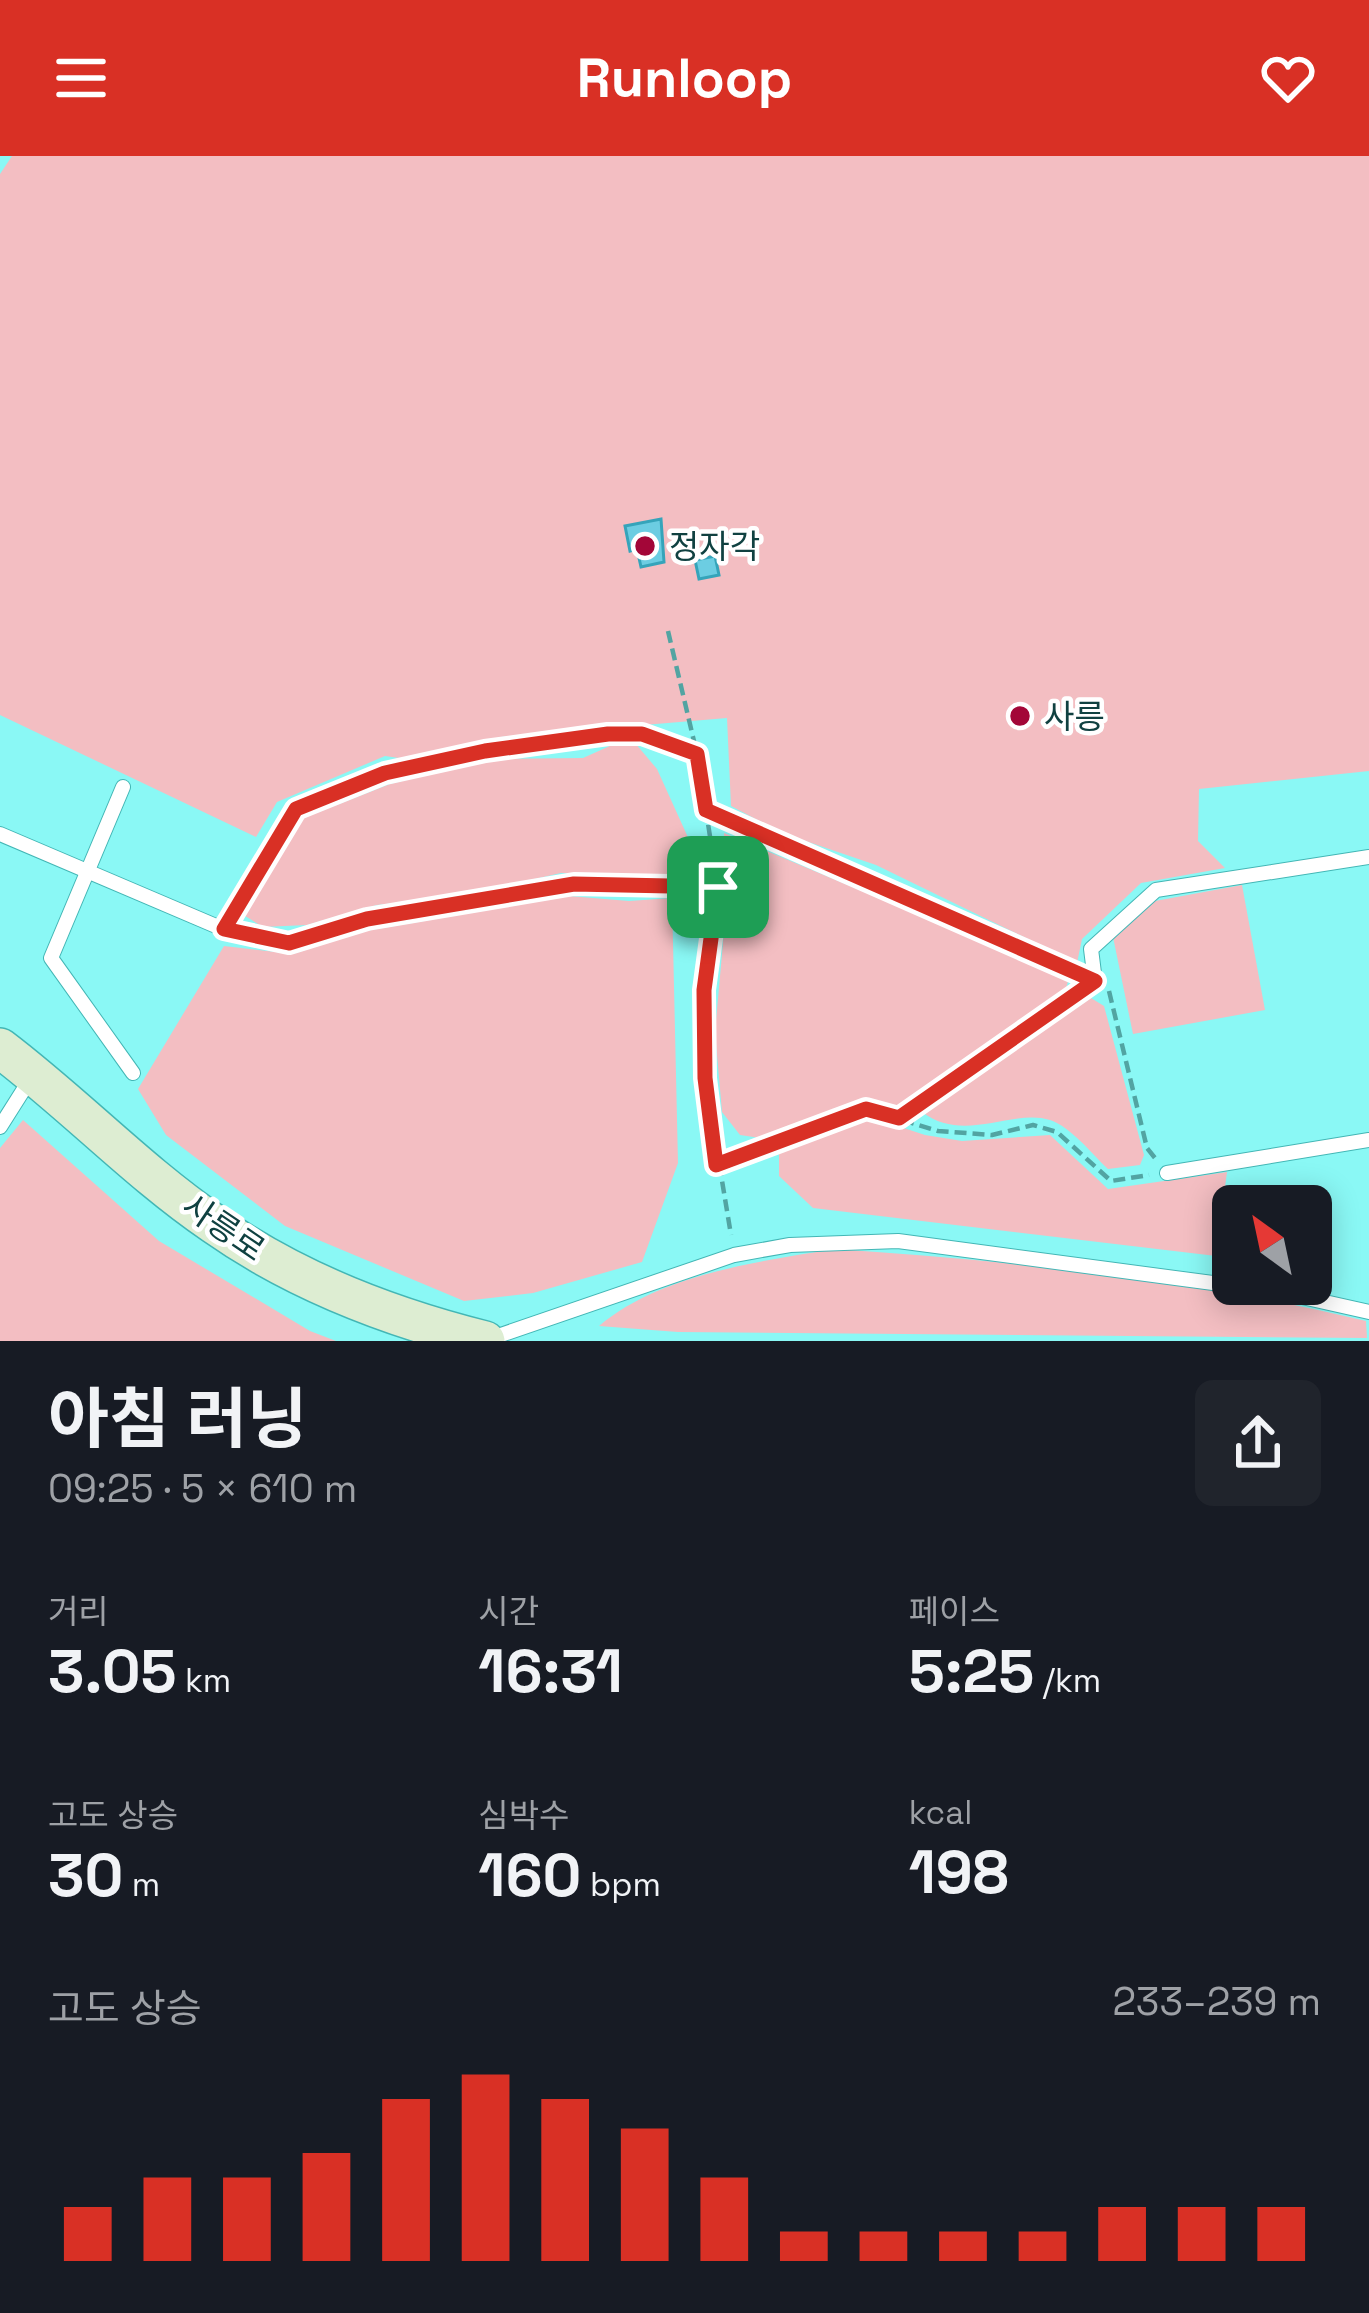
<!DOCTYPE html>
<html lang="ko">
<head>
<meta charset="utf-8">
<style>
  :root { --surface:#171b24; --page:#20242c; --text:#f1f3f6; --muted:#9ea1a6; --accent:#d93025 }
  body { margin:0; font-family:"Space Grotesk","Noto Sans KR",sans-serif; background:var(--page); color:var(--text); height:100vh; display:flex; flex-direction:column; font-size:45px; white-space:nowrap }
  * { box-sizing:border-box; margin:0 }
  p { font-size:39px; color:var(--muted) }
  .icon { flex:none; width:66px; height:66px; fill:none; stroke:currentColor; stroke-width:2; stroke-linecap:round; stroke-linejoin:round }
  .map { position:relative; height:1185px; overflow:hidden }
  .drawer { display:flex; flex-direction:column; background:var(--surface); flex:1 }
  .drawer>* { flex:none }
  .needle { width:78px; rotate:327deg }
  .controls { position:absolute; left:1212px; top:1029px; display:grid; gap:24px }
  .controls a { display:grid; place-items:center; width:120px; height:120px; border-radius:18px; background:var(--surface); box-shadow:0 6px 30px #0003; font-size:60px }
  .pin { position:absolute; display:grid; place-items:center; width:102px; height:102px; color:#fff; margin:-51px; border-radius:24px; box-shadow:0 6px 18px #0006 }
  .round { display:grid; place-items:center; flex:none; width:126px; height:126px; border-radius:18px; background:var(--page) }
  .headline { display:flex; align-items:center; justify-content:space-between; height:204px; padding:0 48px }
  h1 { font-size:66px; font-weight:700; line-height:90px }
  .stats { display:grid; grid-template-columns:repeat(3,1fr); gap:18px; height:204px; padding:12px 48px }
  .stats div { display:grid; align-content:center }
  .stats b { font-size:60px; font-weight:700 }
  .stats small { font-size:33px; font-weight:400 }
  .stats p { font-size:33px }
  .chart { height:336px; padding:24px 48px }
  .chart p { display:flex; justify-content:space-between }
  .chart svg { width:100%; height:216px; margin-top:12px; stroke:var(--accent); stroke-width:6 }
  header { display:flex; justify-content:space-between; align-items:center; height:156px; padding:0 48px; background:var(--accent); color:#fff; font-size:54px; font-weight:700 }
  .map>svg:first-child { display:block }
  .green { fill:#f3bec2 }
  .building { fill:#6ccde2; stroke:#35a4ba; stroke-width:3 }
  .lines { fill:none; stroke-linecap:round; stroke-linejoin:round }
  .lane-casing { stroke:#43b6b5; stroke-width:16 }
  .secondary-casing { stroke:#43b6b5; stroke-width:42 }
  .path { stroke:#52a4a2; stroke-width:4.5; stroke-dasharray:12 6; stroke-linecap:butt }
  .lane { stroke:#fff; stroke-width:14 }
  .secondary { stroke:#ddedd2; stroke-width:39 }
  .route-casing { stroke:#fff; stroke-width:24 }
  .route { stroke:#d93025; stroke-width:15 }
  .poi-dot { fill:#a30638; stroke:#fff; stroke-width:4.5 }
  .labels { text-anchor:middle; stroke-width:9; stroke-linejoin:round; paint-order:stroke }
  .poi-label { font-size:33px; fill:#104141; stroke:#fff; text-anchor:start }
  .street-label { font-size:33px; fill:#104141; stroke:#fff }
</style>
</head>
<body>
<header><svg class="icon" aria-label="menu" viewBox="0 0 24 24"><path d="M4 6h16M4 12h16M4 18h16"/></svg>Runloop<svg class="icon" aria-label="heart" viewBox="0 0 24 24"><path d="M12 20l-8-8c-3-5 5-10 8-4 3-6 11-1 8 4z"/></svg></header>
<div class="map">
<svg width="1369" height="1185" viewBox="0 0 1369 1185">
  <rect width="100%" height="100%" fill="#8af8f5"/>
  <g class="green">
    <path d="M12,0h1357v615l-170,18 -1,52 27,27 -84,15 -59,56 -5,24 -201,-98 -94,-32 -51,-27 -4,-88 -226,19 -95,22 -21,-3 -108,46 -21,35 -256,-122v-541z"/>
    <path d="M630,581l27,32 34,75 -3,32 -127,-3 -102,23 -82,9 -70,20 -44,2 -21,-13 59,-95 89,-35 103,-25 90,-1z"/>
    <path d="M724,677l345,145 -4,14 -168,118 -31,-8 -99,37 -27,-4 -18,-23 -7,-80 12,-134z"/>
    <path d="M1242,729l23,125 -132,24 -20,-97 42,-36z"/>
    <path d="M569,740l60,5 43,-3 6,265 -36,99 -109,31 -69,8 -179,-75 -119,-91 -28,-46 86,-143 69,8 67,-22z"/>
    <path d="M1091,842l13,8 40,149 -4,10 -32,4c-16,-15 -37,-42 -58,-49 -37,-12 -86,24 -128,-8z"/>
    <path d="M870,961l55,18 37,6 88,-6 58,54 119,-17 -7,53 13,10v23l-420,-50 -34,-32v-26z"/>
    <path d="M23,964l136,121 151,90 26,10h-336v-193z"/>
    <path d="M834,1093c178,12 358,30 532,72l1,17 -689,-6 -79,-6c62,-52 158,-64 235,-77z"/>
  </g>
  <g class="building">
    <path d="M661,363l3,43 -23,5 -4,-18 -7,2 -5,-25z"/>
    <path d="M715,400l4,19 -20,4 -4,-19z"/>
  </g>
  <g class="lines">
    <defs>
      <g id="lane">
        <path d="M123,631l-72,171 82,115"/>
        <path d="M0,678l223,95 73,-120"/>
        <path d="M1095,825l-4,-32 65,-59 213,-33"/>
        <path d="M0,971l31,-49"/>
        <path d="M1167,1017l202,-33"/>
        <path d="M489,1183l245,-84 56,-10 108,-4 382,51 89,20"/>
      </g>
      <path id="secondary" d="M0,892c74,56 138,124 214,176 81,57 175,93 271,117"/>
    </defs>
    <use href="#lane" class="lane-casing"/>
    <use href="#secondary" class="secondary-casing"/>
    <g class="path">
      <path d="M668,475l29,123 21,133 -14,103 1,88 26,157"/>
      <path d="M313,646l72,-29 100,-22 123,-17 34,1 55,19"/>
      <path d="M706,654l368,162"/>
      <path d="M239,777l50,10 78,-24 207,-35 144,3"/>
      <path d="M1109,835l38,157 8,10"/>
      <path d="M899,962l183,-128"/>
      <path d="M716,1009l150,-56 72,22 54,4 41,-10 24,7 54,49 38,-6"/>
    </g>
    <use href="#lane" class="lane"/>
    <use href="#secondary" class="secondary"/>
  </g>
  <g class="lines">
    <defs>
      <path id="route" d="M608,578h34l55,20 9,56 389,171 -196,137 -33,-9 -150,56 -11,-87 -1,-88 14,-103 -144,-3 -207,35 -78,24 -65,-14 72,-120 89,-36 100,-22z"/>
    </defs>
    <use href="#route" class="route-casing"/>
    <use href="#route" class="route"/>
  </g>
  <g class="poi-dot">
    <circle cx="645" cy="390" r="12"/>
    <circle cx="1020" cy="560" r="12"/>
  </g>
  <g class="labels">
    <g class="poi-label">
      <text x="669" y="402">정자각</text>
      <text x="1044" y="572">사릉</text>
    </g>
    <g class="street-label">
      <text transform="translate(224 1071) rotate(34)" y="12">사릉로</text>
    </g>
  </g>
</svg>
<div class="controls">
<a><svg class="needle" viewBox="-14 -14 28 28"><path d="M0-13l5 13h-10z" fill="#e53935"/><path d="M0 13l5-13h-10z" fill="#9ea1a6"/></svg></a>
</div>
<div class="pin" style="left:718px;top:731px;background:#1e9e55"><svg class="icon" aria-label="arrive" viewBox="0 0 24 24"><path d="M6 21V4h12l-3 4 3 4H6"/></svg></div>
</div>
<section class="drawer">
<div class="headline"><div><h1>아침 러닝</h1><p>09:25 · 5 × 610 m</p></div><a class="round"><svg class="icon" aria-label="share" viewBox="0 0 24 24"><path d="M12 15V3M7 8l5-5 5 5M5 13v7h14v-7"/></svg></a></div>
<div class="stats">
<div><p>거리</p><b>3.05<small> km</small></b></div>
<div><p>시간</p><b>16:31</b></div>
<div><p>페이스</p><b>5:25<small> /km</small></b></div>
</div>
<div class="stats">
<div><p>고도 상승</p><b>30<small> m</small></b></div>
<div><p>심박수</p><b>160<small> bpm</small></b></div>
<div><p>kcal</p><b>198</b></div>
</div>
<div class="chart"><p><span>고도 상승</span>233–239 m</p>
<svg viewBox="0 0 160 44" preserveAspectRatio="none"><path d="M5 44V33M15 44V27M25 44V27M35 44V22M45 44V11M55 44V6M65 44V11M75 44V17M85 44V27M95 44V38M105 44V38M115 44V38M125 44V38M135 44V33M145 44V33M155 44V33"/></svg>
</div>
</section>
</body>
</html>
